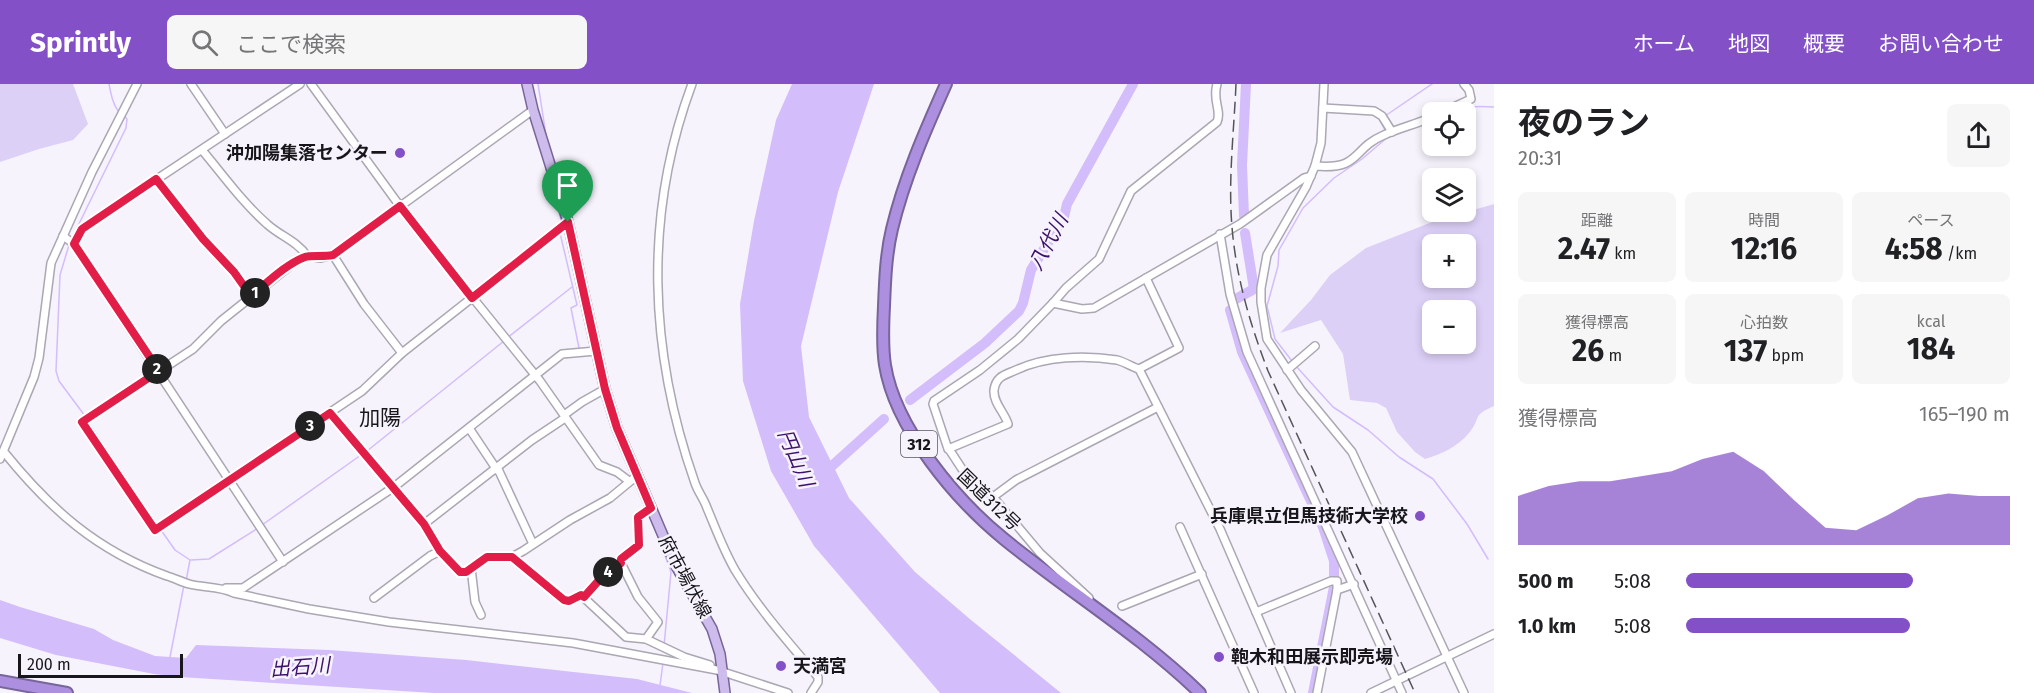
<!DOCTYPE html>
<html lang="ja">
<head>
<meta charset="utf-8">
<style>
  :root { --surface:#fff; --page:#f6f6f6; --text:#202124; --muted:#757577; --accent:#8350c8 }
  body { margin:0; font-family:"Fira Sans","Noto Sans JP",sans-serif; background:var(--page); color:var(--text); height:100vh; display:flex; flex-direction:column; font-size:22px; white-space:nowrap }
  * { box-sizing:border-box; margin:0 }
  p { font-size:20px; color:var(--muted) }
  .icon { flex:none; width:33px; height:33px; fill:none; stroke:currentColor; stroke-width:2; stroke-linecap:round; stroke-linejoin:round }
  .map { position:relative; flex:1; overflow:hidden }
  .drawer { display:flex; flex-direction:column; background:var(--surface); width:540px }
  .drawer>* { flex:none }
  .fabs { position:absolute; left:1422px; top:18px; display:grid; gap:12px }
  .fabs a { display:grid; place-items:center; width:54px; height:54px; border-radius:9px; background:var(--surface); box-shadow:0 3px 9px #0003; font-size:30px }
  .scale { position:absolute; left:18px; bottom:15px; width:165px; box-sizing:border-box; padding-left:6px; border:3px solid #17161a; border-top:0; font-size:16px; line-height:21px; white-space:nowrap; color:#17161a; -webkit-text-stroke:4px #f6f3fd; paint-order:stroke }
  .pin { position:absolute; display:grid; place-items:center; width:51px; height:51px; color:#fff; margin:-62px -26px; border-radius:50% 50% 50% 0; rotate:-45deg; box-shadow:0 0 6px #0007 }
  .pin .icon { rotate:45deg }
  .km { position:absolute; width:30px; height:30px; margin:-15px; border-radius:50%; background:#222; color:#fff; font-size:16px; line-height:30px; text-align:center }
  .round { display:grid; place-items:center; flex:none; width:63px; height:63px; border-radius:9px; background:var(--page) }
  .head { display:flex; align-items:center; justify-content:space-between; height:102px; padding:0 24px }
  h1 { font-size:33px; font-weight:700; line-height:45px }
  .metrics { display:grid; grid-template-columns:repeat(3,1fr); gap:9px; height:102px; padding:6px 24px }
  .metrics div { display:grid; align-content:center; border-radius:9px; background:var(--page); text-align:center }
  .metrics b { font-size:30px; font-weight:700 }
  .metrics small { font-size:16px; font-weight:400 }
  .metrics p { font-size:16px }
  .chart { height:168px; padding:12px 24px }
  .chart p { display:flex; justify-content:space-between }
  .chart svg { width:100%; height:108px; margin-top:6px; fill:var(--accent); opacity:.7 }
  ul { padding:0 24px; list-style:none; font-size:20px }
  li { display:grid; grid-template-columns:96px 72px 1fr; align-items:center; height:45px }
  li i { height:15px; border-radius:8px; background:var(--accent) }
  header { display:flex; align-items:center; gap:36px; box-sizing:border-box; height:84px; padding:0 30px; background:var(--accent); color:#fff }
  header strong { font-size:28px }
  nav { display:flex; gap:33px; margin-inline-start:auto; font-size:21px }
  .search { width:420px; height:54px; background:var(--page); display:flex; align-items:center; gap:15px; box-sizing:border-box; padding:0 21px; border-radius:9px; color:var(--muted); font-size:22px }
  main { display:flex; flex:1; min-height:0 }
  .map>svg:first-child { display:block }
  .green { fill:#ddd0f7; fill-rule:evenodd }
  .water { fill:#d3bdfb }
  .lines { fill:none; stroke-linecap:round; stroke-linejoin:round }
  .stream { stroke:#d3bdfb; stroke-width:1.5 }
  .river { stroke:#d3bdfb; stroke-width:10 }
  .minor-casing { stroke:#aba7b3; stroke-width:10 }
  .major-casing { stroke:#78659a; stroke-width:12 }
  .highway-casing { stroke:#78659a; stroke-width:14 }
  .minor { stroke:#fff; stroke-width:7 }
  .major { stroke:#cebcec; stroke-width:9 }
  .highway { stroke:#ad8fdf; stroke-width:10 }
  .rail { stroke:#555459; stroke-width:1.5; stroke-dasharray:12 6; stroke-linecap:butt }
  .route-casing { stroke:#fff; stroke-width:12 }
  .route { stroke:#e11d48; stroke-width:8 }
  .poi-dot { fill:#8350c8; stroke:#f6f3fd; stroke-width:2 }
  .labels { text-anchor:middle; stroke-width:5; stroke-linejoin:round; paint-order:stroke }
  .shield { fill:#f6f3fd; stroke:#5a585e; stroke-width:1.5 }
  .shield-label { font-size:16px; font-weight:bold; fill:#17161a }
  .poi-label { font-size:18px; font-weight:bold; fill:#17161a; stroke:#f6f3fd; text-anchor:end }
  .street-label { font-size:18px; fill:#17161a; stroke:#f6f3fd }
  .water-label { font-size:20px; font-style:italic; fill:#3d136a; stroke:#f6f3fd }
  .quarter-label { font-size:21px; fill:#17161a; stroke:#f6f3fd }
</style>
</head>
<body>
<header>
<strong>Sprintly</strong>
<div class="search"><svg class="icon" aria-label="search" viewBox="0 0 24 24"><circle cx="10" cy="10" r="6"/><path d="M15 15l6 6"/></svg>ここで検索</div>
<nav><a>ホーム</a><a>地図</a><a>概要</a><a>お問い合わせ</a></nav>
</header>
<main>
<div class="map">
<svg width="1494" height="609" viewBox="0 0 1494 609">
  <rect width="100%" height="100%" fill="#f6f3fd"/>
  <g class="green">
    <path d="M0,0h73l15,40 -15,16 -34,9 -39,13z"/>
    <path d="M1494,120v202c-23,10 -12,11 -25,27 -12,14 -27,21 -44,26l-10,-7 -18,-20 -11,-24 -9,-5 -27,-3 -7,-46 -22,-34 -41,13 31,-33 19,-25 36,-27 66,-26zM1432,160h34v34h-34zM1432,226h34v34h-34z"/>
  </g>
  <g class="water">
    <path d="M792,0h82l-36,108 -37,154 8,71 40,81 66,74 56,48 90,73h-121l-126,-147 -43,-75 -28,-90 -3,-77 14,-83 22,-101z"/>
    <path d="M0,516l20,7 74,22 19,11 42,16 31,2 10,-13 133,5 137,10 171,19 55,14h-258l-254,-16 -26,-3 -98,-19 -56,-17z"/>
  </g>
  <g class="lines">
    <g class="stream">
      <path d="M109,0c2,10 4,22 11,29"/>
      <path d="M538,0l8,51"/>
      <path d="M1452,28c17,-6 24,-6 42,-5"/>
      <path d="M1385,32l47,-32"/>
      <path d="M1382,35l-2,1 5,10"/>
      <path d="M1399,48l33,-11"/>
      <path d="M547,86l15,53"/>
      <path d="M560,149l17,72 -6,3 8,40"/>
      <path d="M72,154l54,-110 1,-9 -3,-3"/>
      <path d="M69,161l-9,30 -4,96 3,10 26,35"/>
      <path d="M507,254l65,-51"/>
      <path d="M1292,277l-17,-22 -8,-33 11,-40 1,-16 24,-42 31,-30 28,-19 27,-23"/>
      <path d="M1295,281l38,42 35,23 31,27 34,22 34,45 21,35"/>
      <path d="M87,336l71,106"/>
      <path d="M367,367l137,-110"/>
      <path d="M262,441l99,-70"/>
      <path d="M655,444l16,44 -7,74"/>
      <path d="M161,446l14,20 15,10 -4,21"/>
      <path d="M191,476l18,-1 49,-31"/>
      <path d="M170,573l14,-72"/>
      <path d="M660,601l3,-22"/>
    </g>
    <g class="river">
      <path d="M1244,132l-2,-51 4,-81"/>
      <path d="M1234,216l20,-11 -9,-56"/>
      <path d="M1230,226l12,42 81,175 11,34v26l-21,106"/>
      <path d="M910,316l75,-57 34,-32 4,-8 8,-33 33,-53 3,-13 66,-120"/>
      <path d="M823,390l61,-55"/>
    </g>
    <defs>
      <g id="minor">
        <path d="M191,0l34,50"/>
        <path d="M311,0l99,136 130,161 59,84 18,7 12,9"/>
        <path d="M692,0c-49,132 -43,268 3,399 3,9 9,16 12,25 9,21 16,41 28,62 23,38 54,73 83,107v5l-7,11"/>
        <path d="M1324,0l-3,59 -6,23 -9,21 -39,68 -6,33v14l6,37 34,51 51,62 112,241"/>
        <path d="M1323,24l51,3 8,5 10,16"/>
        <path d="M533,26l-200,145 -12,3 -14,-2 -16,9 -70,56 -28,28 -111,73 73,108 207,-139 40,-38 166,-131"/>
        <path d="M1443,28l28,-13 -2,-9 -5,-6"/>
        <path d="M202,66c21,25 40,52 65,74 13,12 30,17 40,32"/>
        <path d="M1315,82c47,4 36,-17 69,-31 15,-7 33,-11 48,-18"/>
        <path d="M156,95l47,60 31,33 17,24"/>
        <path d="M1220,150l10,60 17,58 155,341"/>
        <path d="M63,152l11,8 209,318"/>
        <path d="M74,160l8,-15 218,-145"/>
        <path d="M333,171l31,49 38,49"/>
        <path d="M1146,194l33,70 -40,21 81,160 71,164"/>
        <path d="M1053,219l29,6 12,-1 146,-84 64,-46 7,-2"/>
        <path d="M1287,286l28,-24"/>
        <path d="M330,329l94,111 16,27 20,21h6l21,-15h25l11,-6 47,-31 40,-22 23,-19"/>
        <path d="M564,331l18,-13 23,-13"/>
        <path d="M469,344l28,42"/>
        <path d="M948,365l60,-25c-3,-11 -15,-21 -14,-34 2,-14 11,-15 22,-20 30,-14 69,-15 101,-10 8,2 15,7 22,9"/>
        <path d="M4,368c46,57 93,99 163,124 7,2 15,6 22,8 15,4 30,2 45,9l75,16 80,13 184,21 144,27 71,23"/>
        <path d="M0,375l34,-82 5,-19 12,-95 41,-91 45,-88"/>
        <path d="M498,385l35,75"/>
        <path d="M993,413l23,-17 142,-73"/>
        <path d="M424,440l108,-84 33,-22"/>
        <path d="M1180,443l74,166"/>
        <path d="M512,473l52,43 5,1 12,-6 45,42 20,2 38,18 26,8"/>
        <path d="M621,479l17,34 20,25 -12,17"/>
        <path d="M471,484l4,34 6,13"/>
        <path d="M226,504h17l151,-101 168,-133 34,-3"/>
        <path d="M584,513l17,-19 20,-15v-4l18,-14 -1,-28 13,-9"/>
        <path d="M374,514l56,-42 10,-5"/>
        <path d="M1089,514l-49,-45 -47,-56 -31,-28 -15,-23 -14,-42 1,-3 46,-31 38,-31 35,-36 13,-15 33,-29 32,-68 86,-69c5,-12 -5,-21 0,-38"/>
        <path d="M1122,522l80,-32"/>
        <path d="M1256,528l75,-31h6v9"/>
        <path d="M1317,609l20,-103 17,-6"/>
        <path d="M1371,609l123,-59"/>
      </g>
      <path id="major" d="M527,0l6,26 35,112 37,167 12,39 59,138 36,63 8,25 5,39"/>
      <g id="highway">
        <path d="M946,0c-21,47 -42,95 -54,145 -6,25 -7,51 -8,77 -1,19 -2,40 1,59 10,63 71,135 119,174 64,52 136,96 196,154"/>
        <path d="M0,597l67,12"/>
      </g>
    </defs>
    <use href="#minor" class="minor-casing"/>
    <use href="#major" class="major-casing"/>
    <use href="#highway" class="highway-casing"/>
    <use href="#minor" class="minor"/>
    <use href="#major" class="major"/>
    <use href="#highway" class="highway"/>
    <path class="rail" d="M1236,0c-2,47 -8,96 -4,143 4,50 18,97 36,144l147,322"/>
  </g>
  <g class="lines">
    <defs>
      <path id="route" d="M156,95l47,60 31,33 17,24c16,-13 35,-32 54,-39 5,-2 19,0 28,-2l67,-49 72,92 96,-76 37,167 12,39 34,80 -13,9 1,28 -18,14v4l-20,15 -17,19 -3,-2 -12,6 -5,-1 -52,-43h-25l-21,15h-6l-20,-21 -16,-27 -94,-111 -175,117 -73,-108 77,-51 -85,-127 8,-15z"/>
    </defs>
    <use href="#route" class="route-casing"/>
    <use href="#route" class="route"/>
  </g>
  <g class="poi-dot">
    <circle cx="400" cy="69" r="6"/>
    <circle cx="1420" cy="432" r="6"/>
    <circle cx="1219" cy="573" r="6"/>
    <circle cx="781" cy="582" r="6"/>
  </g>
  <g class="labels">
    <rect class="shield" x="901" y="347" width="36" height="26" rx="4.5"/>
    <g class="shield-label">
      <text x="919" y="366">312</text>
    </g>
    <g class="poi-label">
      <text x="388" y="75">沖加陽集落センター</text>
      <text x="1408" y="438">兵庫県立但馬技術大学校</text>
      <text x="1231" y="579" text-anchor="start">鞄木和田展示即売場</text>
      <text x="793" y="588" text-anchor="start">天満宮</text>
    </g>
    <g class="street-label">
      <text transform="translate(989 416) rotate(44)" y="6">国道312号</text>
      <text transform="translate(685 493) rotate(62)" y="6">府市場伏線</text>
    </g>
    <g class="water-label">
      <text transform="translate(1048 158) rotate(-62)" y="7">八代川</text>
      <text transform="translate(796 374) rotate(67)" y="7">円山川</text>
      <text transform="translate(300 583) rotate(-4)" y="7">出石川</text>
    </g>
    <g class="quarter-label">
      <text x="380" y="341">加陽</text>
    </g>
  </g>
</svg>
<div class="fabs">
<a><svg class="icon" aria-label="locate" viewBox="0 0 24 24"><circle cx="12" cy="12" r="6"/><path d="M12 2v4M12 18v4M2 12h4M18 12h4"/></svg></a>
<a><svg class="icon" aria-label="layers" viewBox="0 0 24 24"><path d="M12 4l9 5-9 5-9-5zM3 14l9 5 9-5"/></svg></a>
<a>+</a>
<a>−</a>
</div>
<div class="scale">200 m</div>
<div class="pin" style="left:568px;top:138px;background:#1e9e55"><svg class="icon" aria-label="arrive" viewBox="0 0 24 24"><path d="M6 21V4h12l-3 4 3 4H6"/></svg></div>
<b class="km" style="left:255px;top:209px">1</b>
<b class="km" style="left:157px;top:285px">2</b>
<b class="km" style="left:310px;top:342px">3</b>
<b class="km" style="left:608px;top:488px">4</b>
</div>
<section class="drawer">
<div class="head"><div><h1>夜のラン</h1><p>20:31</p></div><a class="round"><svg class="icon" aria-label="share" viewBox="0 0 24 24"><path d="M12 15V3M7 8l5-5 5 5M5 13v7h14v-7"/></svg></a></div>
<div class="metrics">
<div><p>距離</p><b>2.47<small> km</small></b></div>
<div><p>時間</p><b>12:16</b></div>
<div><p>ペース</p><b>4:58<small> /km</small></b></div>
</div>
<div class="metrics">
<div><p>獲得標高</p><b>26<small> m</small></b></div>
<div><p>心拍数</p><b>137<small> bpm</small></b></div>
<div><p>kcal</p><b>184</b></div>
</div>
<div class="chart"><p><span>獲得標高</span>165–190 m</p>
<svg viewBox="0 0 160 44" preserveAspectRatio="none"><path d="M0 44V24L10 20L20 18L30 18L40 16L50 14L60 9L70 6L80 14L90 26L100 37L110 38L120 32L130 25L140 23L150 24L160 24V44z"/></svg>
</div>
<ul>
<li><b>500 m</b>5:08<i style="width:70%"></i></li>
<li><b>1.0 km</b>5:08<i style="width:69%"></i></li>
</ul>
</section>
</main>
</body>
</html>
